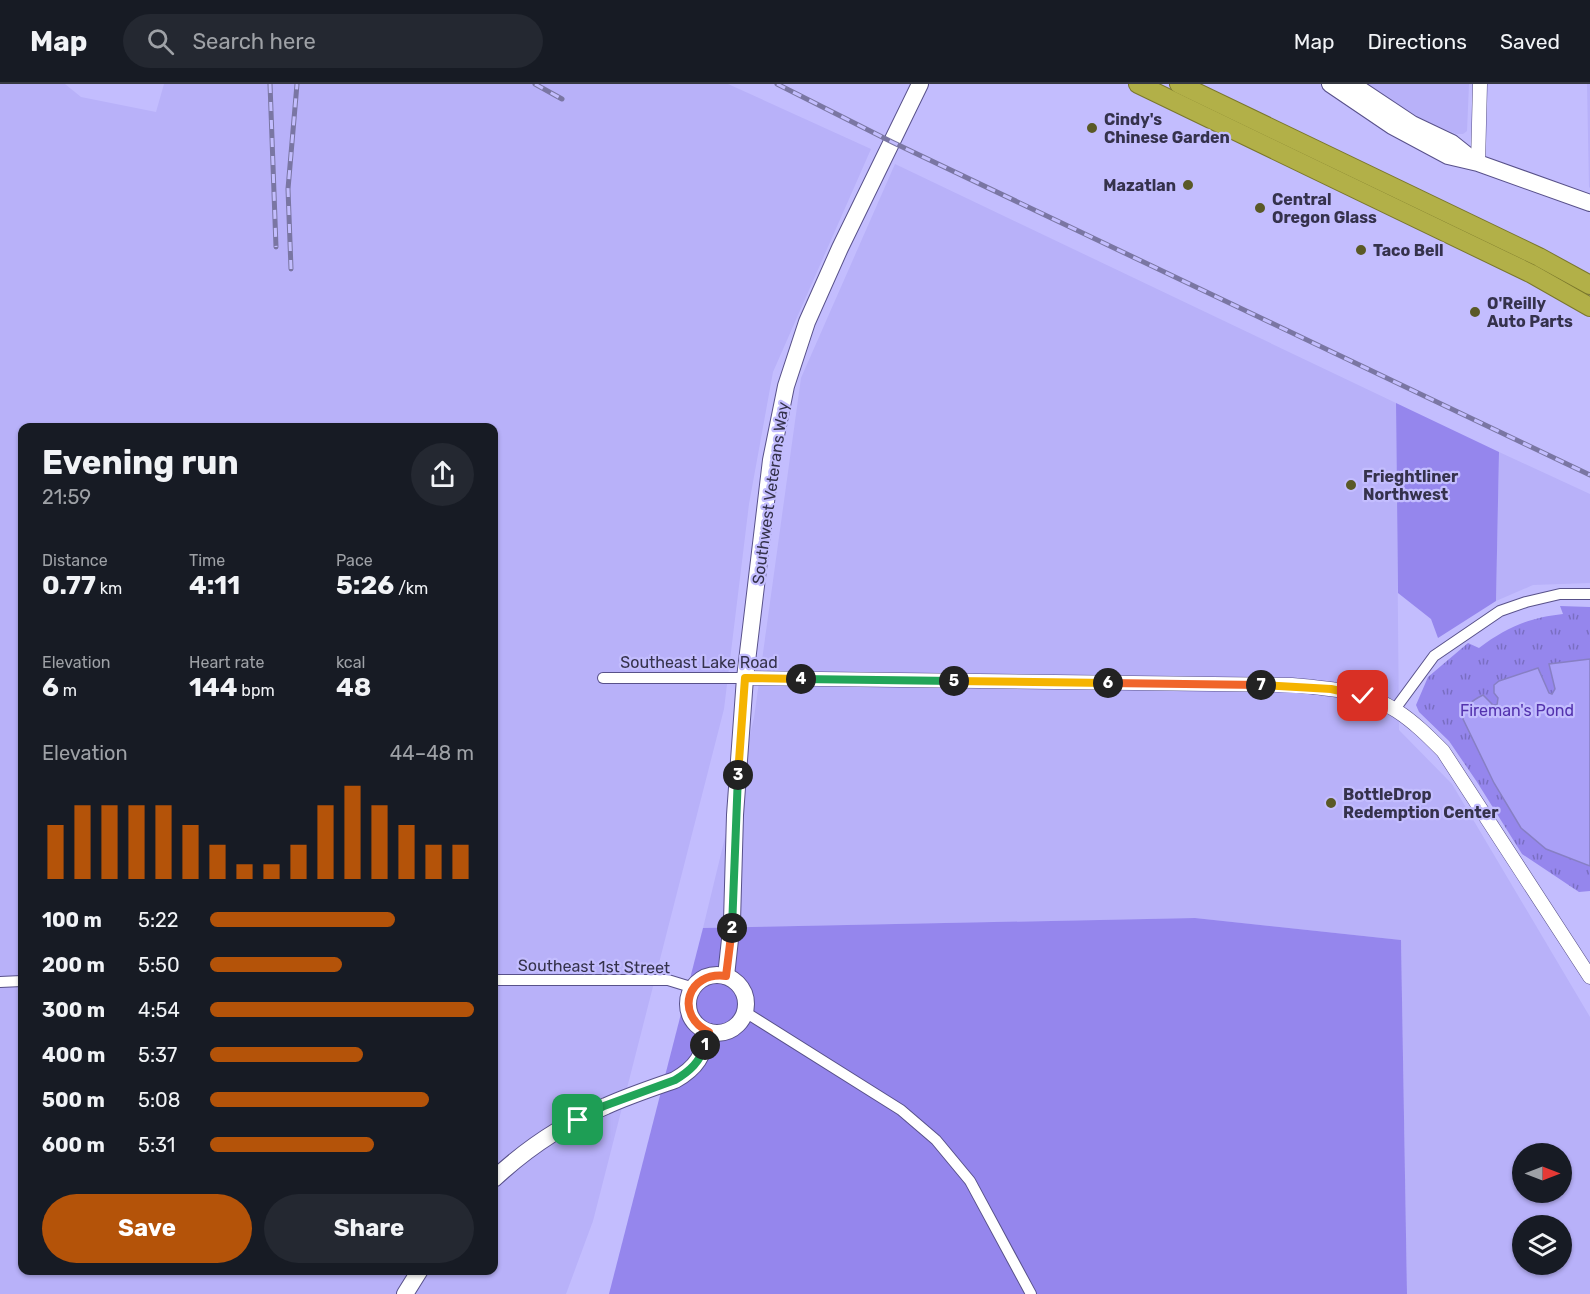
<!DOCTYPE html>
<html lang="en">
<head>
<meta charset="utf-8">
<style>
  :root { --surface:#171b24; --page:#242831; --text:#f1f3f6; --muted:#9ea1a6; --line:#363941; --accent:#b45309 }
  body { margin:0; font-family:Rubik,sans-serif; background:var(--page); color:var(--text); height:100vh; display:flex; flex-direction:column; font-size:22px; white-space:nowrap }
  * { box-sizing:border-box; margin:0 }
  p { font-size:20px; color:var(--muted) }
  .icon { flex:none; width:33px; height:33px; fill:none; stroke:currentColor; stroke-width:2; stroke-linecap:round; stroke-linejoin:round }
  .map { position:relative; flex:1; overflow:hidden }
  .sheet { position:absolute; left:18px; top:339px; width:480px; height:852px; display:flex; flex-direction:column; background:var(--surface); border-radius:12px; box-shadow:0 2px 4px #0004 }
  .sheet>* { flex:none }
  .needle { width:39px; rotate:90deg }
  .fabs { position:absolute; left:1512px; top:1059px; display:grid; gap:12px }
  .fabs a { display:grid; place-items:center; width:60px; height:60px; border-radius:50%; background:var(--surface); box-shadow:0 2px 4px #0004; font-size:30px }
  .pin { position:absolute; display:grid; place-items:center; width:51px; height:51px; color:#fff; margin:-26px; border-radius:12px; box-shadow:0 3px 9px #0006 }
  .km { position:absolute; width:30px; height:30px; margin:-15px; border-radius:50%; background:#222; color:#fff; font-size:16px; line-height:30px; text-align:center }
  .round { display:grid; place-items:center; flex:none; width:63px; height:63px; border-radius:32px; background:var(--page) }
  .summary { display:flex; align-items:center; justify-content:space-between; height:102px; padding:0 24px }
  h1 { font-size:33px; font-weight:700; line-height:45px }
  .stats { display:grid; grid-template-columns:repeat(3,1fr); gap:9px; height:102px; padding:6px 24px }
  .stats div { display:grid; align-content:center }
  .stats b { font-size:26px; font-weight:700 }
  .stats small { font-size:16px; font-weight:400 }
  .stats p { font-size:16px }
  .chart { height:168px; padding:12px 24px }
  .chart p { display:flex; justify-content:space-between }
  .chart svg { width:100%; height:108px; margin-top:6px; stroke:var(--accent); stroke-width:6 }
  .primary-button { display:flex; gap:12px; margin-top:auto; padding:12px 24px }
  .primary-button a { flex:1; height:69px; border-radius:36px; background:var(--accent); color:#fff; font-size:24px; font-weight:700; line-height:69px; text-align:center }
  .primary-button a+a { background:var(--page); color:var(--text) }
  ul { padding:0 24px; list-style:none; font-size:20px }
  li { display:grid; grid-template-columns:96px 72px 1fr; align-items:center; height:45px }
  li i { height:15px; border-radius:8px; background:var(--accent) }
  header { display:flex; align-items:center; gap:36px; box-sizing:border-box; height:84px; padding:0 30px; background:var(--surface); border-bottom:2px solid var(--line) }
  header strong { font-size:28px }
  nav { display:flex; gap:33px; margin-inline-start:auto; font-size:21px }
  .search { width:420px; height:54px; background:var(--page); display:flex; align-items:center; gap:15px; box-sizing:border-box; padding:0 21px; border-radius:33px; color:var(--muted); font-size:22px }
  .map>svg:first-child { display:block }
  .built { fill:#b8b1f9; fill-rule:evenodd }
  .grass { fill:#9586ed }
  .park { fill:url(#park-tufts) }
  .water { fill:#aaa0f7; stroke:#877fc4; stroke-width:1.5 }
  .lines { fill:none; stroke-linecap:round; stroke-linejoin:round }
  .minor-casing { stroke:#58518a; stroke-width:12 }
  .tertiary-casing { stroke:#58518a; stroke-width:15 }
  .secondary-casing { stroke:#58518a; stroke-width:18 }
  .trunk-casing { stroke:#7a772c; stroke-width:20 }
  .minor { stroke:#fff; stroke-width:10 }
  .tertiary { stroke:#fff; stroke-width:14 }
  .secondary { stroke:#fff; stroke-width:16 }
  .trunk { stroke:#b2b048; stroke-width:18 }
  .rail-casing { stroke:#7a76a3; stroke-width:5 }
  .rail { stroke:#c3bdfe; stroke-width:3; stroke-dasharray:9; stroke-linecap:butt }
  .split-1-casing { stroke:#fff; stroke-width:12 }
  .split-2-casing { stroke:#fff; stroke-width:12 }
  .split-3-casing { stroke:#fff; stroke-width:12 }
  .split-4-casing { stroke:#fff; stroke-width:12 }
  .split-5-casing { stroke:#fff; stroke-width:12 }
  .split-6-casing { stroke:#fff; stroke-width:12 }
  .split-7-casing { stroke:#fff; stroke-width:12 }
  .split-8-casing { stroke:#fff; stroke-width:12 }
  .split-1 { stroke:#22a559; stroke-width:8 }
  .split-2 { stroke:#f0652b; stroke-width:8 }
  .split-3 { stroke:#22a559; stroke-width:8 }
  .split-4 { stroke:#f5b400; stroke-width:8 }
  .split-5 { stroke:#22a559; stroke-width:8 }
  .split-6 { stroke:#f5b400; stroke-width:8 }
  .split-7 { stroke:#f0652b; stroke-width:8 }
  .split-8 { stroke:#f5b400; stroke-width:8 }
  .poi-dot { fill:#5a5926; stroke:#c3bdfe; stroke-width:2 }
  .labels { text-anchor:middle; stroke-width:4.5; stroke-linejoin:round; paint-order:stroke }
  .poi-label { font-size:16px; font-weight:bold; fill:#35324c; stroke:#c3bdfe; text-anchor:start }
  .street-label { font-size:16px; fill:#35324c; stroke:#c3bdfe }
  .park-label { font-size:16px; fill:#5332ae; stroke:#c3bdfe }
</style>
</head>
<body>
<header>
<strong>Map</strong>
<div class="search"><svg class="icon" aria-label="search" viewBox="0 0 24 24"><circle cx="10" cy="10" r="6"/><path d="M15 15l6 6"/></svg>Search here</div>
<nav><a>Map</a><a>Directions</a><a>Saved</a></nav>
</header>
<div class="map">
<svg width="1590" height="1210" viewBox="0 0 1590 1210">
  <defs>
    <pattern id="park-tufts" width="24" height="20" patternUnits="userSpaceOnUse" patternTransform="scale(1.5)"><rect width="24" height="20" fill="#9586ed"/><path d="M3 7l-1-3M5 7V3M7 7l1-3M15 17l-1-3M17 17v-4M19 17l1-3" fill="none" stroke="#7a6ec2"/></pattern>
  </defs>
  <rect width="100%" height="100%" fill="#c3bdfe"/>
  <g class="built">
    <path d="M0,0h65l16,13 75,15 8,-28h564l143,65 -98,223 -24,132 -25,205 -131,512 -27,73h-566zM22,344h472v842h-472z"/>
    <path d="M1367,0h102l-2,47 -4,3h-7l-37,-16z"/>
    <path d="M1587,0h3v104l-1,-1z"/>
    <path d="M895,80l501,239 3,327 53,54 138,233v277h-183l-6,-354 -206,-22 -492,10 51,-210 47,-340zM1522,1070h40v38h-40zM1522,1142h40v38h-40z"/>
    <path d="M1499,368l91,42v89l-57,2 -37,16z"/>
  </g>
  <g class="grass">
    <path d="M1396,319l103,49 -3,149 -58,37 -7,-19 -33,-26z"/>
    <path d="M1195,834l206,22 6,354h-798l94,-366z"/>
  </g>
  <path class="park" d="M1560,522l30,1v284l-11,1 -57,-38 -45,-72 -28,-41 -30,-29 -3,-7 12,-28 40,-34 11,5c28,-21 49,-30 84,-34z"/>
  <path class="water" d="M1590,575v207l-44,-17 -25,-21 -27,-45 -31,-64c0,-13 10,-19 20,-24l10,10h4l1,-7 -4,-5v-8l5,-4 39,-13 11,25 3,1 3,-5 -6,-25z"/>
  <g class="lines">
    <defs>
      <g id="minor">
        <path d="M603,594h142"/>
        <path d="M1395,625l39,-53 66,-45 26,-9 34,-8h30"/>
        <path d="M494,896h174l26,8"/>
        <path d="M0,898l22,-1"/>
        <path d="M745,928l156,98 35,30 34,41 61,113"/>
      </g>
      <g id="tertiary">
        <path d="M1478,79l2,-79"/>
        <path d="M745,594l547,7c35,3 75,6 105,26 17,11 31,25 46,40l147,226"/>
      </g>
      <g id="secondary">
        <path d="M1330,0l62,42 56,30 30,7 112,40"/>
        <path d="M1352,0l60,40 40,19 20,16"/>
        <circle cx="717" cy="920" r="29"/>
        <path d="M726,892l6,-55 3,-106 10,-137 26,-218 15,-74 21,-64 33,-74 80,-164"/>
        <path d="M494,1095c31,-29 71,-56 112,-73 22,-10 46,-18 69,-26 23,-13 27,-24 34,-48"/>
        <path d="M405,1210l15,-24"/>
      </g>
      <g id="trunk">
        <path d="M1138,0l394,190 58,33"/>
        <path d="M1179,0l360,173 51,28"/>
      </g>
    </defs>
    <use href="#minor" class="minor-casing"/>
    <use href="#tertiary" class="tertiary-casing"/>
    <use href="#secondary" class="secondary-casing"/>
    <use href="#trunk" class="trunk-casing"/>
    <use href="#minor" class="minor"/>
    <use href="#tertiary" class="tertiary"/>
    <use href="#secondary" class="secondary"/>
    <use href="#trunk" class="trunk"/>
    <defs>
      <g id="rail">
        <path d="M270,0l6,163"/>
        <path d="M535,0l27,15"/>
        <path d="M777,0l115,58 698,333"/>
        <path d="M291,185l-3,-80 9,-105"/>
      </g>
    </defs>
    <use href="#rail" class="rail-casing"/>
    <use href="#rail" class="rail"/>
  </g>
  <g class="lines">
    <defs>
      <path id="split-1" d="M578,1036l26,-14 71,-26c15,-9 25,-18 30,-35"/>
      <path id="split-2" d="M705,961l4,-13c-35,-17 -22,-61 17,-56l6,-48"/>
      <path id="split-3" d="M732,844l6,-153"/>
      <path id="split-4" d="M738,691l7,-97 56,1"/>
      <path id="split-5" d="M801,595l153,2"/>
      <path id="split-6" d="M954,597l154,2"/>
      <path id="split-7" d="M1108,599l153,2"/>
      <path id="split-8" d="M1261,601l70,4 32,7"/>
    </defs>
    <use href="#split-1" class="split-1-casing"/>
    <use href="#split-2" class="split-2-casing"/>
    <use href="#split-3" class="split-3-casing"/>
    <use href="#split-4" class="split-4-casing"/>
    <use href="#split-5" class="split-5-casing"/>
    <use href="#split-6" class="split-6-casing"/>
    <use href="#split-7" class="split-7-casing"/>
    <use href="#split-8" class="split-8-casing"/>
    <use href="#split-1" class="split-1"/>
    <use href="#split-2" class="split-2"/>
    <use href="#split-3" class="split-3"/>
    <use href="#split-4" class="split-4"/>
    <use href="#split-5" class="split-5"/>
    <use href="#split-6" class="split-6"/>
    <use href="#split-7" class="split-7"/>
    <use href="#split-8" class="split-8"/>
  </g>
  <g class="poi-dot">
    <circle cx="1092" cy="44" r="6"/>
    <circle cx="1188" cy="101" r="6"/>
    <circle cx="1260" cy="124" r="6"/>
    <circle cx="1361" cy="166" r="6"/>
    <circle cx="1475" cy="228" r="6"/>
    <circle cx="1351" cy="401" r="6"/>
    <circle cx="1331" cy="719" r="6"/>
  </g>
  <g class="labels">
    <g class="poi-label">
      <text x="1104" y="41">Cindy's<tspan x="1104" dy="18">Chinese Garden</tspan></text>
      <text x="1176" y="107" text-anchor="end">Mazatlan</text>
      <text x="1272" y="121">Central<tspan x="1272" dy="18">Oregon Glass</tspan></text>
      <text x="1373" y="172">Taco Bell</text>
      <text x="1487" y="225">O'Reilly<tspan x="1487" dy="18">Auto Parts</tspan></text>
      <text x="1363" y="398">Frieghtliner<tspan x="1363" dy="18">Northwest</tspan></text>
      <text x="1343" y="716">BottleDrop<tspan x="1343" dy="18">Redemption Center</tspan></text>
    </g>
    <g class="street-label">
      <text transform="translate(770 409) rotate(-82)" y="6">Southwest Veterans Way</text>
      <text x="699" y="584">Southeast Lake Road</text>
      <text transform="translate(594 882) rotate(1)" y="6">Southeast 1st Street</text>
    </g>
    <g class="park-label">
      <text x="1517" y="632">Fireman's Pond</text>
    </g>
  </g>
</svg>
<div class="fabs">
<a><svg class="needle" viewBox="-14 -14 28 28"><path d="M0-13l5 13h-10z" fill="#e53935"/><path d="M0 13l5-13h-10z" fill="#9ea1a6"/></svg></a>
<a><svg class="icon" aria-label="layers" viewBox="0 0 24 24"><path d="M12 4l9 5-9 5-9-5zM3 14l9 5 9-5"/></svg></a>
</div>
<div class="pin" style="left:578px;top:1036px;background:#1e9e55"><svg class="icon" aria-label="arrive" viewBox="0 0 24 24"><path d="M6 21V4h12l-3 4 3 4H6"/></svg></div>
<div class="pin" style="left:1363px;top:612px;background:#d93025"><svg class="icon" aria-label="check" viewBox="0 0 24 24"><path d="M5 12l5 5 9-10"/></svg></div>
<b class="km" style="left:705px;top:961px">1</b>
<b class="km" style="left:732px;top:844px">2</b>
<b class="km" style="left:738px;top:691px">3</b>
<b class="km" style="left:801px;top:595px">4</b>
<b class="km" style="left:954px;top:597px">5</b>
<b class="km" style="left:1108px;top:599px">6</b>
<b class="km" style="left:1261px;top:601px">7</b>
<section class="sheet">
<div class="summary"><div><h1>Evening run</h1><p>21:59</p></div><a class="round"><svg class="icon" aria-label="share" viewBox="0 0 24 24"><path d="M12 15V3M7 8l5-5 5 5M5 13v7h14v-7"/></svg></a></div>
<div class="stats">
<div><p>Distance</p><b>0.77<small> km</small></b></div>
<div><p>Time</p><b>4:11</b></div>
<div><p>Pace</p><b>5:26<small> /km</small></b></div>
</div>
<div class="stats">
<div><p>Elevation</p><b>6<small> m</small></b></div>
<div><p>Heart rate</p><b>144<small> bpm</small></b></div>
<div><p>kcal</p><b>48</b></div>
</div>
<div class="chart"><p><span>Elevation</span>44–48 m</p>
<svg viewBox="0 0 160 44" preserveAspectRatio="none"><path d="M5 44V22M15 44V14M25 44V14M35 44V14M45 44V14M55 44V22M65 44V30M75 44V38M85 44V38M95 44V30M105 44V14M115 44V6M125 44V14M135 44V22M145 44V30M155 44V30"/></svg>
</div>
<ul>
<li><b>100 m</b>5:22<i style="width:70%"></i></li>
<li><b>200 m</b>5:50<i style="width:50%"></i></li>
<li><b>300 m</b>4:54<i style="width:100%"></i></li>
<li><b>400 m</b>5:37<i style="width:58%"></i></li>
<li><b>500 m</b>5:08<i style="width:83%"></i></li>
<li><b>600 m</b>5:31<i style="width:62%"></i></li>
</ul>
<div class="primary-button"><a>Save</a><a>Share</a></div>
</section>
</div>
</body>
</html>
